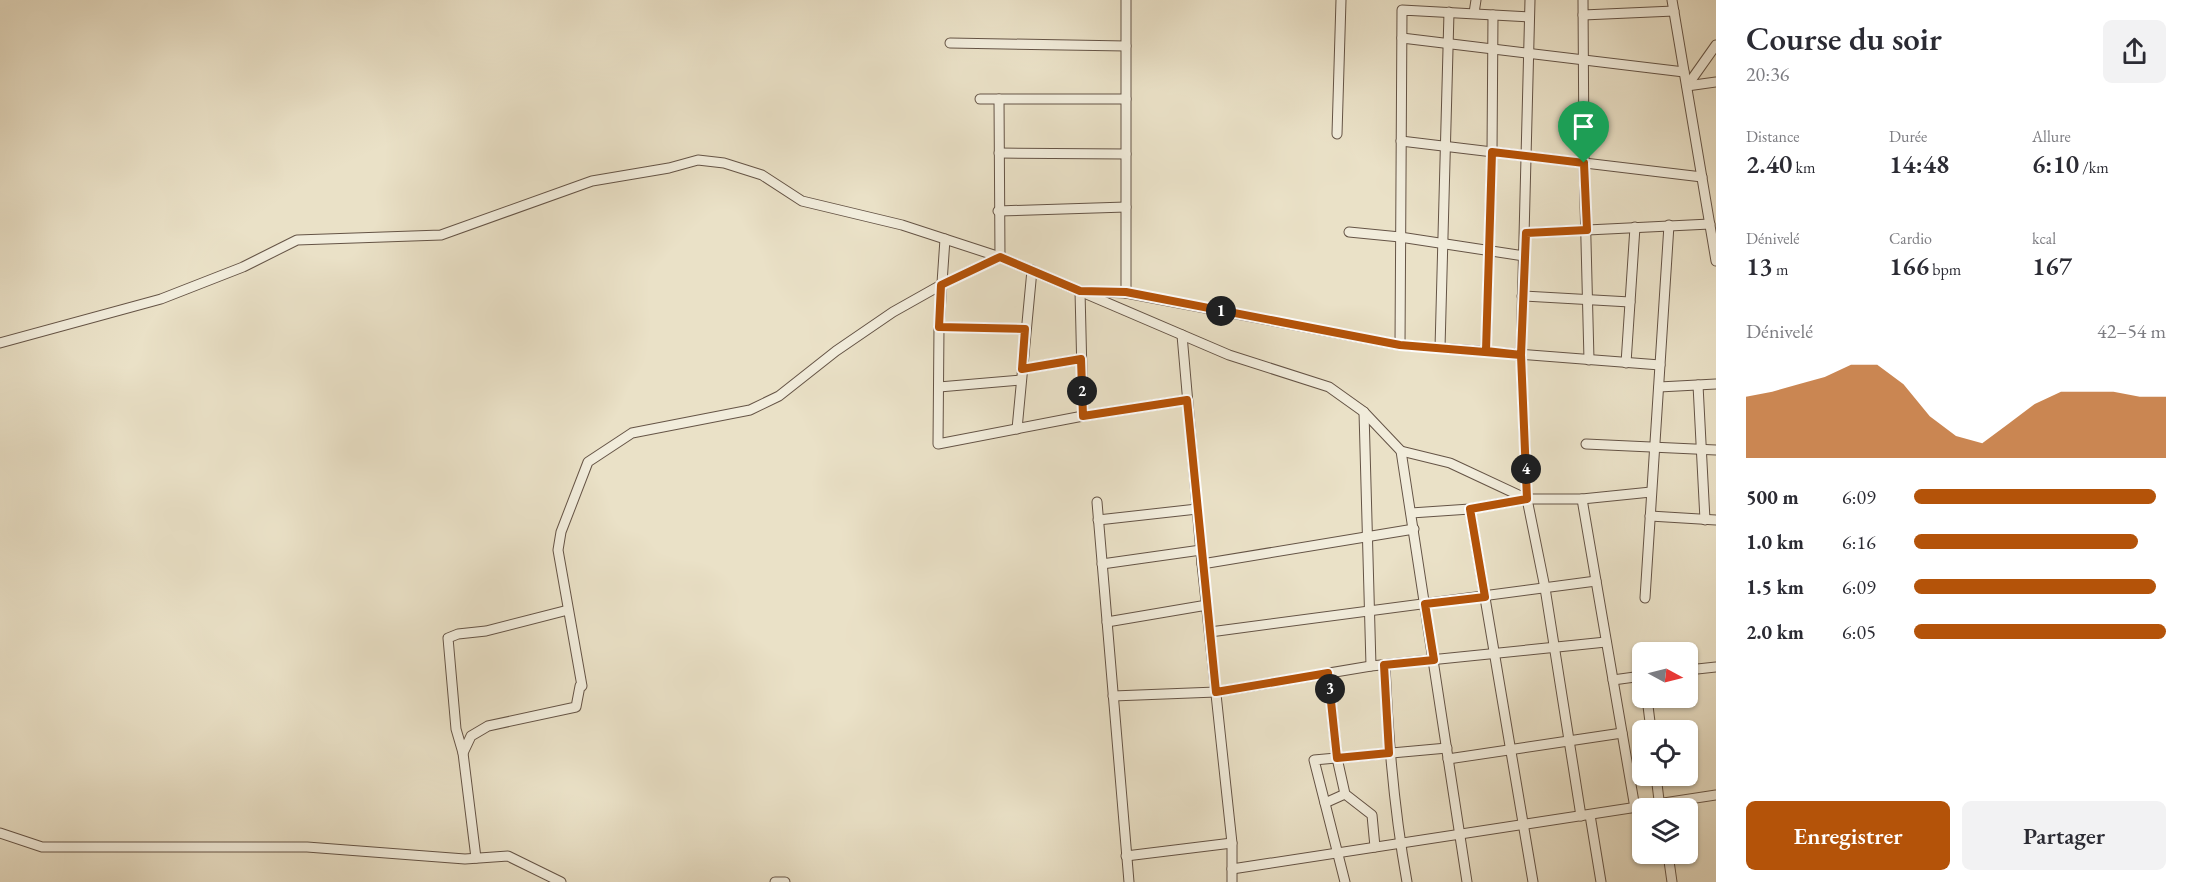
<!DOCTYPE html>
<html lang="fr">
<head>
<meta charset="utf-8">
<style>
  :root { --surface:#fff; --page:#f2f2f3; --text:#2b2b33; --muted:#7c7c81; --accent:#b45309 }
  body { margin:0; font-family:"EB Garamond",serif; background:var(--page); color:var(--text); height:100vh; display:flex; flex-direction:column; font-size:22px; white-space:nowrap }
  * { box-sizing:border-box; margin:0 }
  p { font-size:20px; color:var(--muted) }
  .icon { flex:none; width:33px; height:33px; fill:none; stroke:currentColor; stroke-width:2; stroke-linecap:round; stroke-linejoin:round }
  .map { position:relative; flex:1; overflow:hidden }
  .drawer { display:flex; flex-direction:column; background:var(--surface); width:480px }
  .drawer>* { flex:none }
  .needle { width:39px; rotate:97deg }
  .buttons { position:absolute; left:1632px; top:642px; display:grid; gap:12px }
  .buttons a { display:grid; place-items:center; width:66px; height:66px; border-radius:9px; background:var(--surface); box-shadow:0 2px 4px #0004; font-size:30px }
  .pin { position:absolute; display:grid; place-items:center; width:51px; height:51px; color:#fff; margin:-62px -26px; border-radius:50% 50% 50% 0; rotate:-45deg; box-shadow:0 0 6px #0007 }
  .pin .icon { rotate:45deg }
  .km { position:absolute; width:30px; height:30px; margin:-15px; border-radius:50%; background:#222; color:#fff; font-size:16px; line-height:30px; text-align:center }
  .round { display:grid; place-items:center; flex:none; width:63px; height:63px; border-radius:9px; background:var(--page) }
  .overview { display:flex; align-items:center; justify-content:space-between; height:102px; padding:0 30px }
  h1 { font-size:33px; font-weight:600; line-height:45px }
  .stats { display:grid; grid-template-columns:repeat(3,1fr); gap:9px; height:102px; padding:6px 30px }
  .stats div { display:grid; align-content:center }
  .stats b { font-size:26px; font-weight:600 }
  .stats small { font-size:16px; font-weight:400 }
  .stats p { font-size:16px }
  .chart { height:168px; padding:12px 30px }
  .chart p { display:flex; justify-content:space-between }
  .chart svg { width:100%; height:108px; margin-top:6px; fill:var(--accent); opacity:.7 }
  .action { display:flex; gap:12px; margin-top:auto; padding:12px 30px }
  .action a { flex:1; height:69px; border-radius:9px; background:var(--accent); color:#fff; font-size:24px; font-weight:600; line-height:69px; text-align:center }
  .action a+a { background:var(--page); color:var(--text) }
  ul { padding:0 30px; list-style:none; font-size:20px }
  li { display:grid; grid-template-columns:96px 72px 1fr; align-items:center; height:45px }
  li i { height:15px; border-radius:8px; background:var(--accent) }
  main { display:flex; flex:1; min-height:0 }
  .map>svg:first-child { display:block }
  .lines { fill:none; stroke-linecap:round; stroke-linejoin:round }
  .minor-casing { stroke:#655446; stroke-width:11 }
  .minor { stroke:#f1ecdb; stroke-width:9 }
  .route-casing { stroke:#fff; stroke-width:12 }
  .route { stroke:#b45309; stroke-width:8 }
</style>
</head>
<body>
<main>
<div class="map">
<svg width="1716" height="882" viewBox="0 0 1716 882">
  <rect width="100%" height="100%" fill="#eae1c7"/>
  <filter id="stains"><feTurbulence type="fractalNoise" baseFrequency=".00333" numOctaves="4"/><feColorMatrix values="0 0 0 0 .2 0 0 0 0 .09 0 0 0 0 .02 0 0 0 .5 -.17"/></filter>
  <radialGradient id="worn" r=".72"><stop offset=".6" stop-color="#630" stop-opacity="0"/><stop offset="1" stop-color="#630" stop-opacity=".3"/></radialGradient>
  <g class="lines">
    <defs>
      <g id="minor">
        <path d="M1530,0l-9,355 6,144 18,89 36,228"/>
        <path d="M1583,0l1,163 5,197"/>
        <path d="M1672,0l44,261"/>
        <path d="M1474,13l2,-13"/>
        <path d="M1583,15l91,-4"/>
        <path d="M1402,38l282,34"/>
        <path d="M950,43l176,3"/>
        <path d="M1687,86l29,-41"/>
        <path d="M1687,86l29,-4"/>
        <path d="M980,99h146"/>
        <path d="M1337,134l4,-134"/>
        <path d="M1401,141l301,36"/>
        <path d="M999,153l127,1"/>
        <path d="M998,211l128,-4"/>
        <path d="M1349,232l51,5 124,19"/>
        <path d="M1526,233l184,-9"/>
        <path d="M945,239l-6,88 -1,117 145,-28 104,-16"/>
        <path d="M1126,293v-293"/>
        <path d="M1522,296l108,6"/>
        <path d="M939,327l86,2"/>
        <path d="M1182,335l20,229 30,279v39"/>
        <path d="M0,343l161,-44 82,-32 54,-27 144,-5 151,-54 77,-13 29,-8 26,3 38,12 40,26 100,24 98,32 229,98 100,32 35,25 37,39 49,12 77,36"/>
        <path d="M1400,345l2,-335 127,7"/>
        <path d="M1440,348l9,-336"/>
        <path d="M1486,351l6,-199 1,-137"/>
        <path d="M1626,363l9,-136"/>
        <path d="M1022,369l59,-10"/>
        <path d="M1698,385l7,135"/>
        <path d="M939,387l82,-7"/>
        <path d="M1659,387l57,-3"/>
        <path d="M1364,412l7,254"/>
        <path d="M1083,416l-3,-125 46,2 274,52 260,20"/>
        <path d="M1017,429l15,-159"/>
        <path d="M1586,444l130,6"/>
        <path d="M1401,451l66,431"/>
        <path d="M1582,499l53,309"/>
        <path d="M1097,502l32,380"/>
        <path d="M1470,509l63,373"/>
        <path d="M1411,513l59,-4 57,-10h55l69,-7"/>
        <path d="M1650,516l66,4"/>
        <path d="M1098,520l99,-11"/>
        <path d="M1102,564l99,-14"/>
        <path d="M1202,564l212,-35"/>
        <path d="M1645,598l24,-373"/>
        <path d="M1107,622l100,-17"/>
        <path d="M1210,632l386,-51"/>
        <path d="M1385,665c3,73 9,145 22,217"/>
        <path d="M1688,670l28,-3"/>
        <path d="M1328,673l9,85 8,36 27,21 3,32"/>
        <path d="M1613,680l29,-4"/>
        <path d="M1113,696l103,-4 155,-26 235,-24"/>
        <path d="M1647,698l4,32"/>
        <path d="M463,753l8,-17 17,-10 88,-19 4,-21h2l-24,-136 3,-18 27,-70 44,-29 118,-23 29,-14 57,-45 57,-39 48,-27 59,-28 -1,-158"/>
        <path d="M1448,759l174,-26"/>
        <path d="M1656,776l4,32"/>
        <path d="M1325,803l20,-9"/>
        <path d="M1590,815l11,67"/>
        <path d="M0,833l42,14h265l158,12 43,-3 53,26"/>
        <path d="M1668,854l4,28"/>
        <path d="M1126,856l106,-13"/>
        <path d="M476,858l-13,-105 -7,-24 -8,-91 10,-4 28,-3 82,-21"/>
        <path d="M1232,869l484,-74"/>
        <path d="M775,882h10"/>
        <path d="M1345,882l-31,-122 133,-12"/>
      </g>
    </defs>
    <use href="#minor" class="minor-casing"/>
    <use href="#minor" class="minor"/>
  </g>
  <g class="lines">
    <defs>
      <path id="route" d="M1584,163l3,67 -61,3 -5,122 -121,-10 -274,-53 -46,-1 -80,-34 -59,28 -2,42 86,2 -3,40 59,-10 2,57 104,-16 29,292 112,-19 9,85 52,-5 -5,-88 50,-5 -9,-56 60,-7 -15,-88 57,-10 -6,-144 -35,-4 6,-199 92,11"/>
    </defs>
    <use href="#route" class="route-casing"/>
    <use href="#route" class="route"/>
  </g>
  <rect width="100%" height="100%" filter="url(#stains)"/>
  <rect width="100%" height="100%" fill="url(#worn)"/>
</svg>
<div class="buttons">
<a><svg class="needle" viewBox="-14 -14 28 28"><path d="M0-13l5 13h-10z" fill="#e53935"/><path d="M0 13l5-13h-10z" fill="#7c7c81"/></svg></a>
<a><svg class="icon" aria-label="locate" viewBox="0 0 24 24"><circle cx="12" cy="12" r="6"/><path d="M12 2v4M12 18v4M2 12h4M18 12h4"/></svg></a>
<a><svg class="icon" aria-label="layers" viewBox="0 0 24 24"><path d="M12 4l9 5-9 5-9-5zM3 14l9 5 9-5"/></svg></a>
</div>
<div class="pin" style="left:1584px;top:163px;background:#1e9e55"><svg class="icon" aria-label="arrive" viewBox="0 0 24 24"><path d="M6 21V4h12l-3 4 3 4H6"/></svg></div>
<b class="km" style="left:1221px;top:311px">1</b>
<b class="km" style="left:1082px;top:391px">2</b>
<b class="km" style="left:1330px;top:689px">3</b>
<b class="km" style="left:1526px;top:469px">4</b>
</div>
<section class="drawer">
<div class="overview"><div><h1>Course du soir</h1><p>20:36</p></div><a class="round"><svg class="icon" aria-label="share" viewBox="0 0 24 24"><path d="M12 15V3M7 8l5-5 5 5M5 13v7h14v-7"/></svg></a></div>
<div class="stats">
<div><p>Distance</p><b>2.40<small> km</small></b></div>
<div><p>Durée</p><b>14:48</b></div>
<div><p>Allure</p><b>6:10<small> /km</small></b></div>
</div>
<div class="stats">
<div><p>Dénivelé</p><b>13<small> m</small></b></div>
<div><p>Cardio</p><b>166<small> bpm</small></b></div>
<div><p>kcal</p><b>167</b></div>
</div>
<div class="chart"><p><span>Dénivelé</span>42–54 m</p>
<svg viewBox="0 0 160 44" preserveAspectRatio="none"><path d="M0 44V19L10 17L20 14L30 11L40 6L50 6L60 14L70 27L80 35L90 38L100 30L110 22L120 17L130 17L140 17L150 19L160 19V44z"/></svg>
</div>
<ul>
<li><b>500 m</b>6:09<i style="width:96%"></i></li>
<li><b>1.0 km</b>6:16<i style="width:89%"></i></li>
<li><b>1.5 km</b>6:09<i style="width:96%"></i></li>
<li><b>2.0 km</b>6:05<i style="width:100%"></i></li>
</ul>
<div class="action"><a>Enregistrer</a><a>Partager</a></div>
</section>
</main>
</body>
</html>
